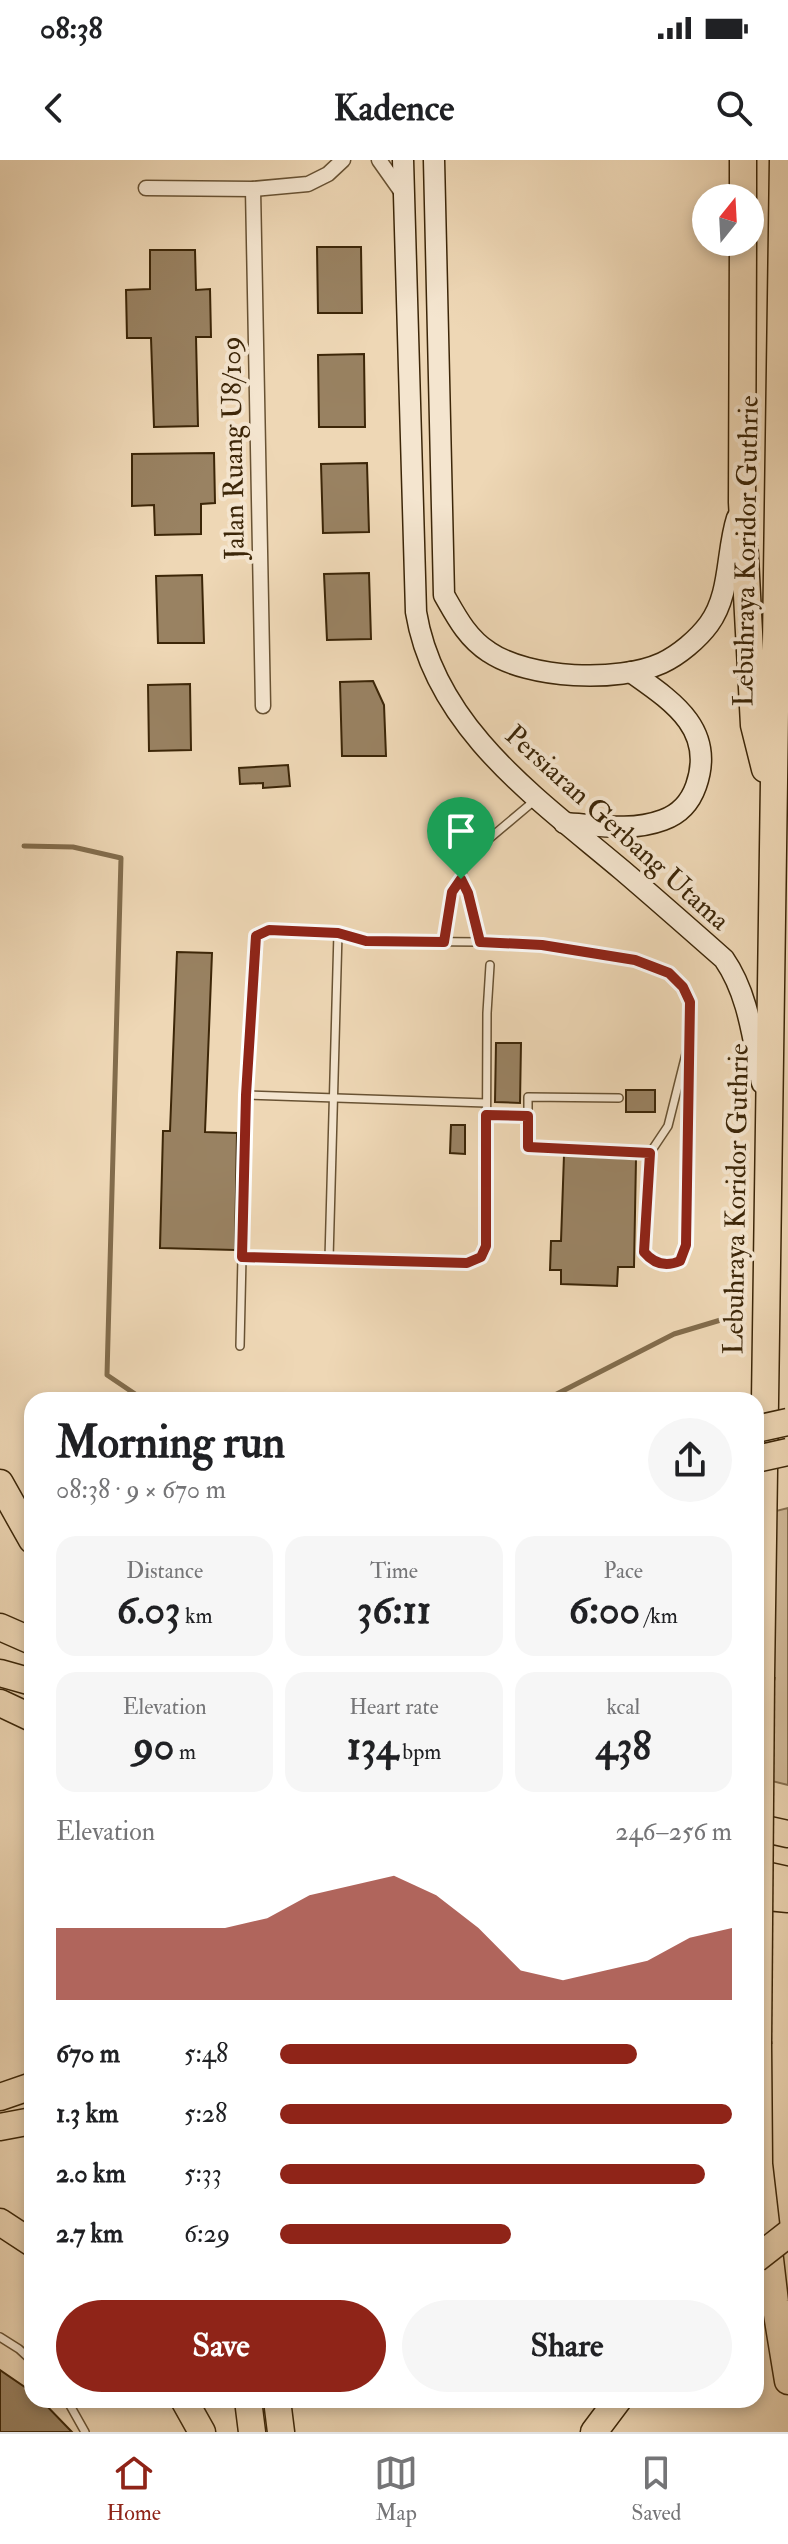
<!DOCTYPE html>
<html lang="en">
<head>
<meta charset="utf-8">
<style>
  :root { --surface:#fff; --page:#f6f6f6; --text:#202124; --muted:#757577; --line:#e0e0e0; --accent:#8f2418 }
  body { margin:0; font-family:"IM FELL Double Pica",serif; background:var(--page); color:var(--text); height:100vh; display:flex; flex-direction:column; font-size:30px; white-space:nowrap }
  * { box-sizing:border-box; margin:0 }
  p { font-size:26px; color:var(--muted) }
  .icon { flex:none; width:44px; height:44px; fill:none; stroke:currentColor; stroke-width:2; stroke-linecap:round; stroke-linejoin:round }
  .map { position:relative; flex:1; overflow:hidden }
  .drawer { position:absolute; left:24px; top:1232px; width:740px; height:1016px; display:flex; flex-direction:column; background:var(--surface); border-radius:24px; box-shadow:0 4px 12px #0003 }
  .drawer>* { flex:none }
  .needle { width:52px; rotate:18deg }
  .fabs { position:absolute; left:692px; top:24px; display:grid; gap:16px }
  .fabs a { display:grid; place-items:center; width:72px; height:72px; border-radius:50%; background:var(--surface); box-shadow:0 4px 12px #0003; font-size:40px }
  .pin { position:absolute; display:grid; place-items:center; width:68px; height:68px; color:#fff; margin:-82px -34px; border-radius:50% 50% 50% 0; rotate:-45deg; box-shadow:0 0 8px #0007 }
  .pin .icon { rotate:45deg }
  .round { display:grid; place-items:center; flex:none; width:84px; height:84px; border-radius:42px; background:var(--page) }
  .summary { display:flex; align-items:center; justify-content:space-between; height:136px; padding:0 32px }
  h1 { font-size:44px; font-weight:800; line-height:60px }
  .stats { display:grid; grid-template-columns:repeat(3,1fr); gap:12px; height:136px; padding:8px 32px }
  .stats div { display:grid; align-content:center; border-radius:20px; background:var(--page); text-align:center }
  .stats b { font-size:40px; font-weight:800 }
  .stats small { font-size:22px; font-weight:400 }
  .stats p { font-size:22px }
  .chart { height:224px; padding:16px 32px }
  .chart p { display:flex; justify-content:space-between }
  .chart svg { width:100%; height:144px; margin-top:8px; fill:var(--accent); opacity:.7 }
  .primary-button { display:flex; gap:16px; margin-top:auto; padding:16px 32px }
  .primary-button a { flex:1; height:92px; border-radius:48px; background:var(--accent); color:#fff; font-size:32px; font-weight:800; line-height:92px; text-align:center }
  .primary-button a+a { background:var(--page); color:var(--text) }
  ul { padding:0 32px; list-style:none; font-size:26px }
  li { display:grid; grid-template-columns:128px 96px 1fr; align-items:center; height:60px }
  li i { height:20px; border-radius:10px; background:var(--accent) }
  .status { display:flex; justify-content:space-between; align-items:center; height:56px; padding:0 40px; background:var(--surface); direction:ltr }
  .status svg { height:22px; fill:currentColor }
  header { display:flex; justify-content:space-between; align-items:center; height:104px; padding:0 32px; background:var(--surface); font-size:36px; font-weight:800 }
  .tab-bar { display:flex; justify-content:space-around; align-items:center; height:112px; border-top:2px solid var(--line); background:var(--surface); font-size:22px; color:var(--muted) }
  .tab-bar a { display:grid; justify-items:center; gap:4px }
  .tab-bar .on { color:var(--accent) }
  .map>svg:first-child { display:block }
  .green { fill:#d0b998; stroke:#867050; stroke-width:2 }
  .lines { fill:none; stroke-linecap:round; stroke-linejoin:round }
  .stream { stroke:#826c4c; stroke-width:5 }
  .building { fill:#998262; stroke:#3c2608; stroke-width:2 }
  .service-casing { stroke:#685233; stroke-width:10 }
  .minor-casing { stroke:#685233; stroke-width:17 }
  .secondary-casing { stroke:#3c2608; stroke-width:23 }
  .motorway-casing { stroke:#3c2608; stroke-width:29 }
  .service { stroke:#f4e5cf; stroke-width:7 }
  .minor { stroke:#f4e5cf; stroke-width:14 }
  .secondary { stroke:#f4e5cf; stroke-width:20 }
  .motorway { stroke:#eed7b5; stroke-width:26 }
  .motorway-bridge-casing { stroke:#3c2608; stroke-width:29; stroke-linecap:butt }
  .motorway-bridge { stroke:#eed7b5; stroke-width:26 }
  .route-casing { stroke:#fff; stroke-width:16 }
  .route { stroke:#8f2418; stroke-width:10 }
  .labels { text-anchor:middle; stroke-width:8; stroke-linejoin:round; paint-order:stroke }
  .street-label { font-size:28px; fill:#3c2608; stroke:#f4e5cf }
</style>
</head>
<body>
<div class="status"><b>08:38</b><svg viewBox="0 0 49 12"><path d="M0 12V9h3v3zM5 12V6h3v6zM10 12V3h3v9zM15 12V0h3v12zM26 1h20v11H26zM47 4h2v5h-2z"/></svg></div>
<header><svg class="icon" aria-label="back" viewBox="0 0 24 24"><path d="M15 5l-7 7 7 7"/></svg>Kadence<svg class="icon" aria-label="search" viewBox="0 0 24 24"><circle cx="10" cy="10" r="6"/><path d="M15 15l6 6"/></svg></header>
<div class="map">
<svg width="788" height="2272" viewBox="0 0 788 2272">
  <rect width="100%" height="100%" fill="#eed7b5"/>
  <filter id="stains"><feTurbulence type="fractalNoise" baseFrequency=".0025" numOctaves="4"/><feColorMatrix values="0 0 0 0 .2 0 0 0 0 .09 0 0 0 0 .02 0 0 0 .5 -.17"/></filter>
  <radialGradient id="worn" r=".72"><stop offset=".6" stop-color="#630" stop-opacity="0"/><stop offset="1" stop-color="#630" stop-opacity=".3"/></radialGradient>
  <path class="green" d="M788,1348v277l-32,-8v-261z"/>
  <g class="lines">
    <g class="stream">
      <path d="M24,686l49,1 48,11 -14,517 37,25"/>
      <path d="M545,1240l129,-66 60,-18"/>
    </g>
  </g>
  <g class="building">
    <path d="M317,87h44l1,66h-44z"/>
    <path d="M150,90h45l1,40 14,-1 1,48h-15l2,89 -44,1 -3,-89h-24l-1,-48 24,-1z"/>
    <path d="M364,194l1,73h-46l-1,-72z"/>
    <path d="M214,293l1,50 -14,1v30l-46,1 -1,-30 -22,1v-52z"/>
    <path d="M367,303l2,69 -46,1 -2,-69z"/>
    <path d="M369,413l2,66 -44,1 -3,-66z"/>
    <path d="M202,415l2,68h-46l-2,-67z"/>
    <path d="M373,521l11,24 2,51h-44l-2,-74z"/>
    <path d="M190,524l1,66 -42,1 -1,-66z"/>
    <path d="M288,605l2,21 -27,2v-5l-23,1 -1,-16z"/>
    <path d="M177,792l35,1 -7,179 32,1 -2,117 -75,-2 3,-117h7z"/>
    <path d="M496,883h25l-1,60 -25,-1z"/>
    <rect x="626" y="930" width="29" height="22"/>
    <path d="M451,965h14v29l-15,-1z"/>
    <path d="M564,995l72,4 -2,108h-16l-1,19 -56,-2v-14h-11l1,-29h10z"/>
    <path d="M0,2210l32,22v8h9l31,32h-72z"/>
  </g>
  <g class="lines">
    <defs>
      <g id="service">
        <path d="M461,719l7,14 12,49"/>
        <path d="M444,782l8,-50 9,-13 4,-20 69,-58"/>
        <path d="M490,805l-3,48 -1,233 -5,11 -14,6 -225,-6 4,-162 10,-159 13,-6 69,3 28,8 114,1 62,3 93,15 34,13 14,14 7,15 -4,243 -6,16c-15,6 -26,3 -36,-9l6,-99 18,-27 21,-84"/>
        <path d="M246,935l240,8"/>
        <path d="M619,938l-91,-1v50l122,6"/>
        <path d="M486,955l42,1"/>
        <path d="M329,1099l9,-326"/>
        <path d="M240,1186l2,-89"/>
        <path d="M0,2177l19,12 13,12"/>
        <path d="M67,2240l18,32"/>
      </g>
      <g id="minor">
        <path d="M379,0l24,34"/>
        <path d="M146,28l107,1 55,-5 20,-10 15,-14"/>
        <path d="M253,29l10,517"/>
      </g>
      <g id="secondary">
        <path d="M403,0l13,452c19,116 122,187 206,258 34,29 68,59 102,89 25,36 29,82 38,124"/>
        <path d="M434,0l10,435c12,21 23,43 45,57 40,27 129,31 173,11 17,-8 36,-24 47,-39 22,-30 17,-72 28,-106"/>
        <path d="M564,663c33,2 67,9 99,-3 17,-6 27,-17 33,-34 20,-57 -24,-85 -65,-114"/>
      </g>
      <g id="motorway">
        <path d="M743,0v38"/>
        <path d="M743,82l-1,260 12,223 11,44"/>
        <path d="M0,1323l32,57"/>
        <path d="M0,1467l32,14"/>
        <path d="M0,1513l32,9"/>
        <path d="M761,1517l22,-1517"/>
        <path d="M0,1543l32,15"/>
        <path d="M756,1667l32,7"/>
        <path d="M756,1713l32,7"/>
        <path d="M756,1736l32,3"/>
        <path d="M758,1884l1,120 16,138 13,79"/>
        <path d="M0,1937l32,-11"/>
        <path d="M0,1967l32,-6"/>
        <path d="M0,2062l32,21"/>
        <path d="M184,2240l18,32"/>
        <path d="M248,2240l4,32"/>
        <path d="M277,2240l4,32"/>
        <path d="M594,2272l24,-32"/>
      </g>
    </defs>
    <use href="#service" class="service-casing"/>
    <use href="#minor" class="minor-casing"/>
    <use href="#secondary" class="secondary-casing"/>
    <use href="#motorway" class="motorway-casing"/>
    <use href="#service" class="service"/>
    <use href="#minor" class="minor"/>
    <use href="#secondary" class="secondary"/>
    <use href="#motorway" class="motorway"/>
    <defs>
      <g id="motorway-bridge">
        <path d="M756,1269l32,-7"/>
        <path d="M756,1299l32,-7"/>
        <path d="M758,1884l3,-367"/>
        <path d="M756,2099l32,-25"/>
      </g>
    </defs>
    <use href="#motorway-bridge" class="motorway-bridge-casing"/>
    <use href="#motorway-bridge" class="motorway-bridge"/>
  </g>
  <g class="lines">
    <defs>
      <path id="route" d="M461,719l7,14 12,49 62,3 93,15 34,13 14,14 7,15 -4,243 -6,16c-14,6 -26,3 -36,-9l6,-99 -122,-6v-31l-42,-1v131l-5,11 -14,6 -225,-6 4,-162 10,-159 13,-6 69,3 28,8 78,1 8,-50z"/>
    </defs>
    <use href="#route" class="route-casing"/>
    <use href="#route" class="route"/>
  </g>
  <g class="labels">
    <g class="street-label">
      <text transform="translate(232 288) rotate(-91)" y="10">Jalan Ruang U8/109</text>
      <text transform="translate(745 391) rotate(-89)" y="10">Lebuhraya Koridor Guthrie</text>
      <text transform="translate(618 667) rotate(42)" y="10">Persiaran Gerbang Utama</text>
      <text transform="translate(735 1039) rotate(-89)" y="10">Lebuhraya Koridor Guthrie</text>
    </g>
  </g>
  <rect width="100%" height="100%" filter="url(#stains)"/>
  <rect width="100%" height="100%" fill="url(#worn)"/>
</svg>
<div class="fabs">
<a><svg class="needle" viewBox="-14 -14 28 28"><path d="M0-13l5 13h-10z" fill="#e53935"/><path d="M0 13l5-13h-10z" fill="#757577"/></svg></a>
</div>
<div class="pin" style="left:461px;top:719px;background:#1e9e55"><svg class="icon" aria-label="arrive" viewBox="0 0 24 24"><path d="M6 21V4h12l-3 4 3 4H6"/></svg></div>
<section class="drawer">
<div class="summary"><div><h1>Morning run</h1><p>08:38 · 9 × 670 m</p></div><a class="round"><svg class="icon" aria-label="share" viewBox="0 0 24 24"><path d="M12 15V3M7 8l5-5 5 5M5 13v7h14v-7"/></svg></a></div>
<div class="stats">
<div><p>Distance</p><b>6.03<small> km</small></b></div>
<div><p>Time</p><b>36:11</b></div>
<div><p>Pace</p><b>6:00<small> /km</small></b></div>
</div>
<div class="stats">
<div><p>Elevation</p><b>90<small> m</small></b></div>
<div><p>Heart rate</p><b>134<small> bpm</small></b></div>
<div><p>kcal</p><b>438</b></div>
</div>
<div class="chart"><p><span>Elevation</span>246–256 m</p>
<svg viewBox="0 0 160 44" preserveAspectRatio="none"><path d="M0 44V22L10 22L20 22L30 22L40 22L50 19L60 12L70 9L80 6L90 12L100 22L110 35L120 38L130 35L140 32L150 25L160 22V44z"/></svg>
</div>
<ul>
<li><b>670 m</b>5:48<i style="width:79%"></i></li>
<li><b>1.3 km</b>5:28<i style="width:100%"></i></li>
<li><b>2.0 km</b>5:33<i style="width:94%"></i></li>
<li><b>2.7 km</b>6:29<i style="width:51%"></i></li>
</ul>
<div class="primary-button"><a>Save</a><a>Share</a></div>
</section>
</div>
<nav class="tab-bar">
<a class="on"><svg class="icon" aria-label="home" viewBox="0 0 24 24"><path d="M3 11l9-7 9 7M6 9v11h12V9"/></svg>Home</a>
<a><svg class="icon" aria-label="map" viewBox="0 0 24 24"><path d="M3 6l6-2 6 2 6-2v14l-6 2-6-2-6 2zM9 4v14M15 6v14"/></svg>Map</a>
<a><svg class="icon" aria-label="saved" viewBox="0 0 24 24"><path d="M7 4h10v16l-5-4-5 4z"/></svg>Saved</a>
</nav>
</body>
</html>
